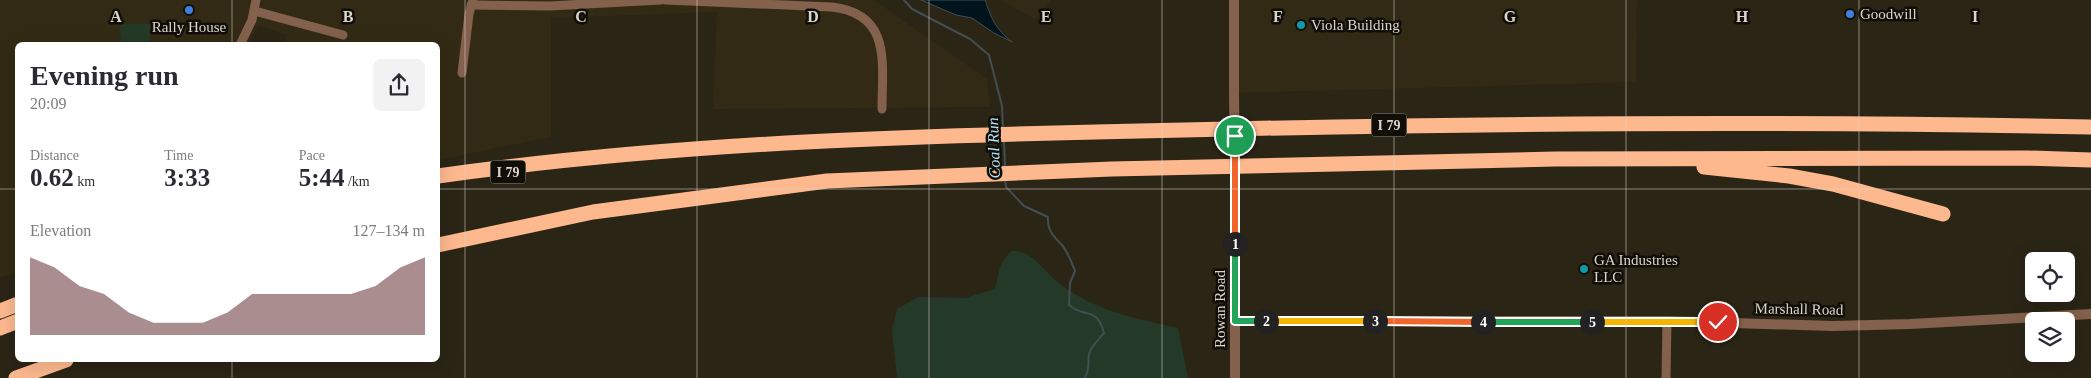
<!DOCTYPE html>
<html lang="en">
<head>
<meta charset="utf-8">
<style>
  :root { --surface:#fff; --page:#f2f2f3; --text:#2b2b33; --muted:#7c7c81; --accent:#865d61 }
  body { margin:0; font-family:"Times New Roman",serif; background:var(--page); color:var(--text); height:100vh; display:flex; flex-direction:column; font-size:19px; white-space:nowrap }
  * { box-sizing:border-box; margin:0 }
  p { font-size:16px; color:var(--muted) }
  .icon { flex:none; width:28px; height:28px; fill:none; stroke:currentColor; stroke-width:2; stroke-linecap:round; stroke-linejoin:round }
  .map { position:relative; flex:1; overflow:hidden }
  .side { position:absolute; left:15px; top:42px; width:425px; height:320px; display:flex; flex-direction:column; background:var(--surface); border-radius:8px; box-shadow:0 5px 20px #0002 }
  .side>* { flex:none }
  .tools { position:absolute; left:2025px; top:252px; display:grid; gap:10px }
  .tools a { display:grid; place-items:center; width:50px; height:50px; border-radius:8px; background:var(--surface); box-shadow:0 5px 20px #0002; font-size:25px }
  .pin { position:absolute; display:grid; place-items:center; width:42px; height:42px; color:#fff; margin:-21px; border:2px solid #fff; border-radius:50%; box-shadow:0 1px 5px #0007 }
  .km { position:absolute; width:25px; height:25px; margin:-12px; border-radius:50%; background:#222; color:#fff; font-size:14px; line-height:25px; text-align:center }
  .round { display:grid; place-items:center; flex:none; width:52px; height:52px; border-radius:8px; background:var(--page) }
  .overview { display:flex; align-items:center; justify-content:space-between; height:85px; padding:0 15px }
  h1 { font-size:28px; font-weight:700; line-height:38px }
  .metrics { display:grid; grid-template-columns:repeat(3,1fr); gap:8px; height:85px; padding:5px 15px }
  .metrics div { display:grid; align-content:center }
  .metrics b { font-size:25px; font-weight:700 }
  .metrics small { font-size:14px; font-weight:400 }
  .metrics p { font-size:14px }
  .chart { height:140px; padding:10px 15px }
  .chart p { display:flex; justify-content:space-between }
  .chart svg { width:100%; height:90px; margin-top:5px; fill:var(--accent); opacity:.7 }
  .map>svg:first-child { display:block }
  .built { fill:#322a14 }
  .green { fill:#253928 }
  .water { fill:#00141d; stroke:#414e52 }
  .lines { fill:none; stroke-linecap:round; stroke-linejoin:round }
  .stream { stroke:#414e52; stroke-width:2 }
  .minor { stroke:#83614c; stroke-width:9 }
  .tertiary { stroke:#83614c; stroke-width:10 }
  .motorway { stroke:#fdb88e; stroke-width:15 }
  .tertiary-bridge { stroke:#83614c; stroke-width:10 }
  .split-1-casing { stroke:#fff; stroke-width:10 }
  .split-2-casing { stroke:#fff; stroke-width:10 }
  .split-3-casing { stroke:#fff; stroke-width:10 }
  .split-4-casing { stroke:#fff; stroke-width:10 }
  .split-5-casing { stroke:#fff; stroke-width:10 }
  .split-6-casing { stroke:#fff; stroke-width:10 }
  .split-1 { stroke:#f0652b; stroke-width:6 }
  .split-2 { stroke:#22a559; stroke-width:6 }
  .split-3 { stroke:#f5b400; stroke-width:6 }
  .split-4 { stroke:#f0652b; stroke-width:6 }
  .split-5 { stroke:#22a559; stroke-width:6 }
  .split-6 { stroke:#f5b400; stroke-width:6 }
  .grid { fill:none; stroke:#dad6cc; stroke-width:1; stroke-opacity:0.55 }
  .shop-dot { fill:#3f7fe0; stroke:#110e08; stroke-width:2 }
  .culture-dot { fill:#0f9aa8; stroke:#110e08; stroke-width:2 }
  .labels { text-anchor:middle; stroke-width:5; stroke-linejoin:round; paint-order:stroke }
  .shield { fill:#110e08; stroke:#9e9a91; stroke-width:1 }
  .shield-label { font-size:14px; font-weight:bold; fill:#dad6cc }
  .poi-label { font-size:15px; fill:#dad6cc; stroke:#110e08; text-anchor:start }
  .street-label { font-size:15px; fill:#dad6cc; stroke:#110e08 }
  .water-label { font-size:16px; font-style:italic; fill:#b4e3f6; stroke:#110e08 }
  .grid-label { font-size:16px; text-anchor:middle; font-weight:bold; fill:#dad6cc; stroke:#110e08; stroke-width:5; stroke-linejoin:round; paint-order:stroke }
</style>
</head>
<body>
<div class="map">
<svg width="2091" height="378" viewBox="0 0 2091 378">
  <rect width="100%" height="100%" fill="#2b2516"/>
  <g class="built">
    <path d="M0,0h874l113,79 3,28 -277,2 4,-97 -166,6v119l-113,23v-115h-154l3,-10 -29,-10 -10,20h-230l-1,228 -17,4z"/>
    <path d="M1000,0h51l-16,19z"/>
    <path d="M1234,0h403l-1,82 -402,11z"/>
  </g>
  <g class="green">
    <path d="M120,24h30v21h-29z"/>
    <path d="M1012,251c21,-1 32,21 48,33 37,28 75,34 118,44l10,50h-291l-5,-48 5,-21 21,-12 47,1 30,-9c4,-16 4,-28 17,-38z"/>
  </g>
  <path class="water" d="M921,0h64c7,20 10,28 27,42l-18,-9 -22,-15 -16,-3z"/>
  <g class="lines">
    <g class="stream">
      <path d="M904,0l8,9 58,30 19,16 13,51 1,23"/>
      <path d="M1004,141l1,25"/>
      <path d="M1005,179l1,8 18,19 24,11c-1,13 5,19 14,28 6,7 10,18 13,26l-5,12 -1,22c16,14 27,0 35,28 -5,6 -13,13 -15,21 -2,11 2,12 -4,24"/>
    </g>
    <g class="minor">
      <path d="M665,0l167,7c60,7 50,56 50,102"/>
      <path d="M471,5l79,1 111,-6"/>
      <path d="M255,11l88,24"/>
      <path d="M240,45l12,-25 4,-20"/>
      <path d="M462,73l7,-59 4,-14"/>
      <path d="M1666,378l1,-57"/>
    </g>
    <g class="tertiary">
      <path d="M1234,0v93"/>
      <path d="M1235,178v200"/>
      <path d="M1235,321h432l166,5 77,-2 181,-10"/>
    </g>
    <g class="motorway">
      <path d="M1704,167l85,9 44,8 110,30"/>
      <path d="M438,176c247,-35 497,-41 746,-46 303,-7 605,-9 907,-3"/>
      <path d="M438,245l155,-33 234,-31 285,-12 443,-10 473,-1 63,2"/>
      <path d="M0,311l18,-7"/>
      <path d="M0,328l18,-7"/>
      <path d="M16,378l50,-18"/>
    </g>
    <path class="tertiary-bridge" d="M1234,93l1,85"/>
  </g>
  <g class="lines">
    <defs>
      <path id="split-1" d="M1235,136v108"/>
      <path id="split-2" d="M1235,244v77h31"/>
      <path id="split-3" d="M1266,321h109"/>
      <path id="split-4" d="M1375,321l108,1"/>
      <path id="split-5" d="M1483,322h109"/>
      <path id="split-6" d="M1592,322h126"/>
    </defs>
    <use href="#split-1" class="split-1-casing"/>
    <use href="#split-2" class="split-2-casing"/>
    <use href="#split-3" class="split-3-casing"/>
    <use href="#split-4" class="split-4-casing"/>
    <use href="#split-5" class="split-5-casing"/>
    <use href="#split-6" class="split-6-casing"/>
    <use href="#split-1" class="split-1"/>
    <use href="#split-2" class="split-2"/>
    <use href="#split-3" class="split-3"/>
    <use href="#split-4" class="split-4"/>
    <use href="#split-5" class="split-5"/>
    <use href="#split-6" class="split-6"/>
  </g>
  <path class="grid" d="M232,0v45M465,0v378M697,0v378M929,0v378M1162,0v378M1394,0v378M1626,0v378M1859,0v378M0,189h18M438,189h1653M232,360v18"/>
  <g class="shop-dot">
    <circle cx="189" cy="10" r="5"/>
    <circle cx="1850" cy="14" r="5"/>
  </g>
  <g class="culture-dot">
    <circle cx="1301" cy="25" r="5"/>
    <circle cx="1584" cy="269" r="5"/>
  </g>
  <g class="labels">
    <g class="shield">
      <rect x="1371.5" y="113.5" width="35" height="23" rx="4"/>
      <rect x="490.5" y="160.5" width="35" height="23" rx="4"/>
    </g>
    <g class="shield-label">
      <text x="1389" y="130">I 79</text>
      <text x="508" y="177">I 79</text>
    </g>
    <g class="poi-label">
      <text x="1860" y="19">Goodwill</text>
      <text x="1311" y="30">Viola Building</text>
      <text x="189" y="32" text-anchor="middle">Rally House</text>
      <text x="1594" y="265">GA Industries<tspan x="1594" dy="17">LLC</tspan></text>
    </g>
    <g class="street-label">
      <text transform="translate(1220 309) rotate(-90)" y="5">Rowan Road</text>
      <text transform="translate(1799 309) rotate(1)" y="5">Marshall Road</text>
    </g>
    <g class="water-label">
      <text transform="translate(993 148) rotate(-92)" y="6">Coal Run</text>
    </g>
  </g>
  <g class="grid-label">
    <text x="116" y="22">A</text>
    <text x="348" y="22">B</text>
    <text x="581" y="22">C</text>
    <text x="813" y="22">D</text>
    <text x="1046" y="22">E</text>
    <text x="1278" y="22">F</text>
    <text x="1510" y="22">G</text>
    <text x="1742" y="22">H</text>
    <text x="1975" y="22">I</text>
  </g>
</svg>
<div class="tools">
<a><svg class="icon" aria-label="locate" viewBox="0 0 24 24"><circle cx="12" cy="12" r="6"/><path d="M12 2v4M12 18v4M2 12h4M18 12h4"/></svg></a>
<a><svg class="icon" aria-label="layers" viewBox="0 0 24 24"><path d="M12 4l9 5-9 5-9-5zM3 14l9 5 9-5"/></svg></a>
</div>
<div class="pin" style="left:1235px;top:136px;background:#1e9e55"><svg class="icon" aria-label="arrive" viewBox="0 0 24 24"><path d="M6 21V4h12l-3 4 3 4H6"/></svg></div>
<div class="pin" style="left:1718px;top:322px;background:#d93025"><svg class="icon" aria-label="check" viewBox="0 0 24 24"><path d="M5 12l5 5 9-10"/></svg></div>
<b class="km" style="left:1235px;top:244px">1</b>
<b class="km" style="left:1266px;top:321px">2</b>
<b class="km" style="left:1375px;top:321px">3</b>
<b class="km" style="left:1483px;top:322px">4</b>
<b class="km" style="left:1592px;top:322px">5</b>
<section class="side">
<div class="overview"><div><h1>Evening run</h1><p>20:09</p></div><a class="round"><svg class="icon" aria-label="share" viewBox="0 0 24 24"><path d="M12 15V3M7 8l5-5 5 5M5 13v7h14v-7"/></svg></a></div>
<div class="metrics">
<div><p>Distance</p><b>0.62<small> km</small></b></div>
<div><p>Time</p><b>3:33</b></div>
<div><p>Pace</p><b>5:44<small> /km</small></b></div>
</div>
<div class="chart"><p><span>Elevation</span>127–134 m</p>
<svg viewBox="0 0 160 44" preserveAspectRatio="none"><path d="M0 44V6L10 11L20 20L30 24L40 33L50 38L60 38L70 38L80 33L90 24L100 24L110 24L120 24L130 24L140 20L150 11L160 6V44z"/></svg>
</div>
</section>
</div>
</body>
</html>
